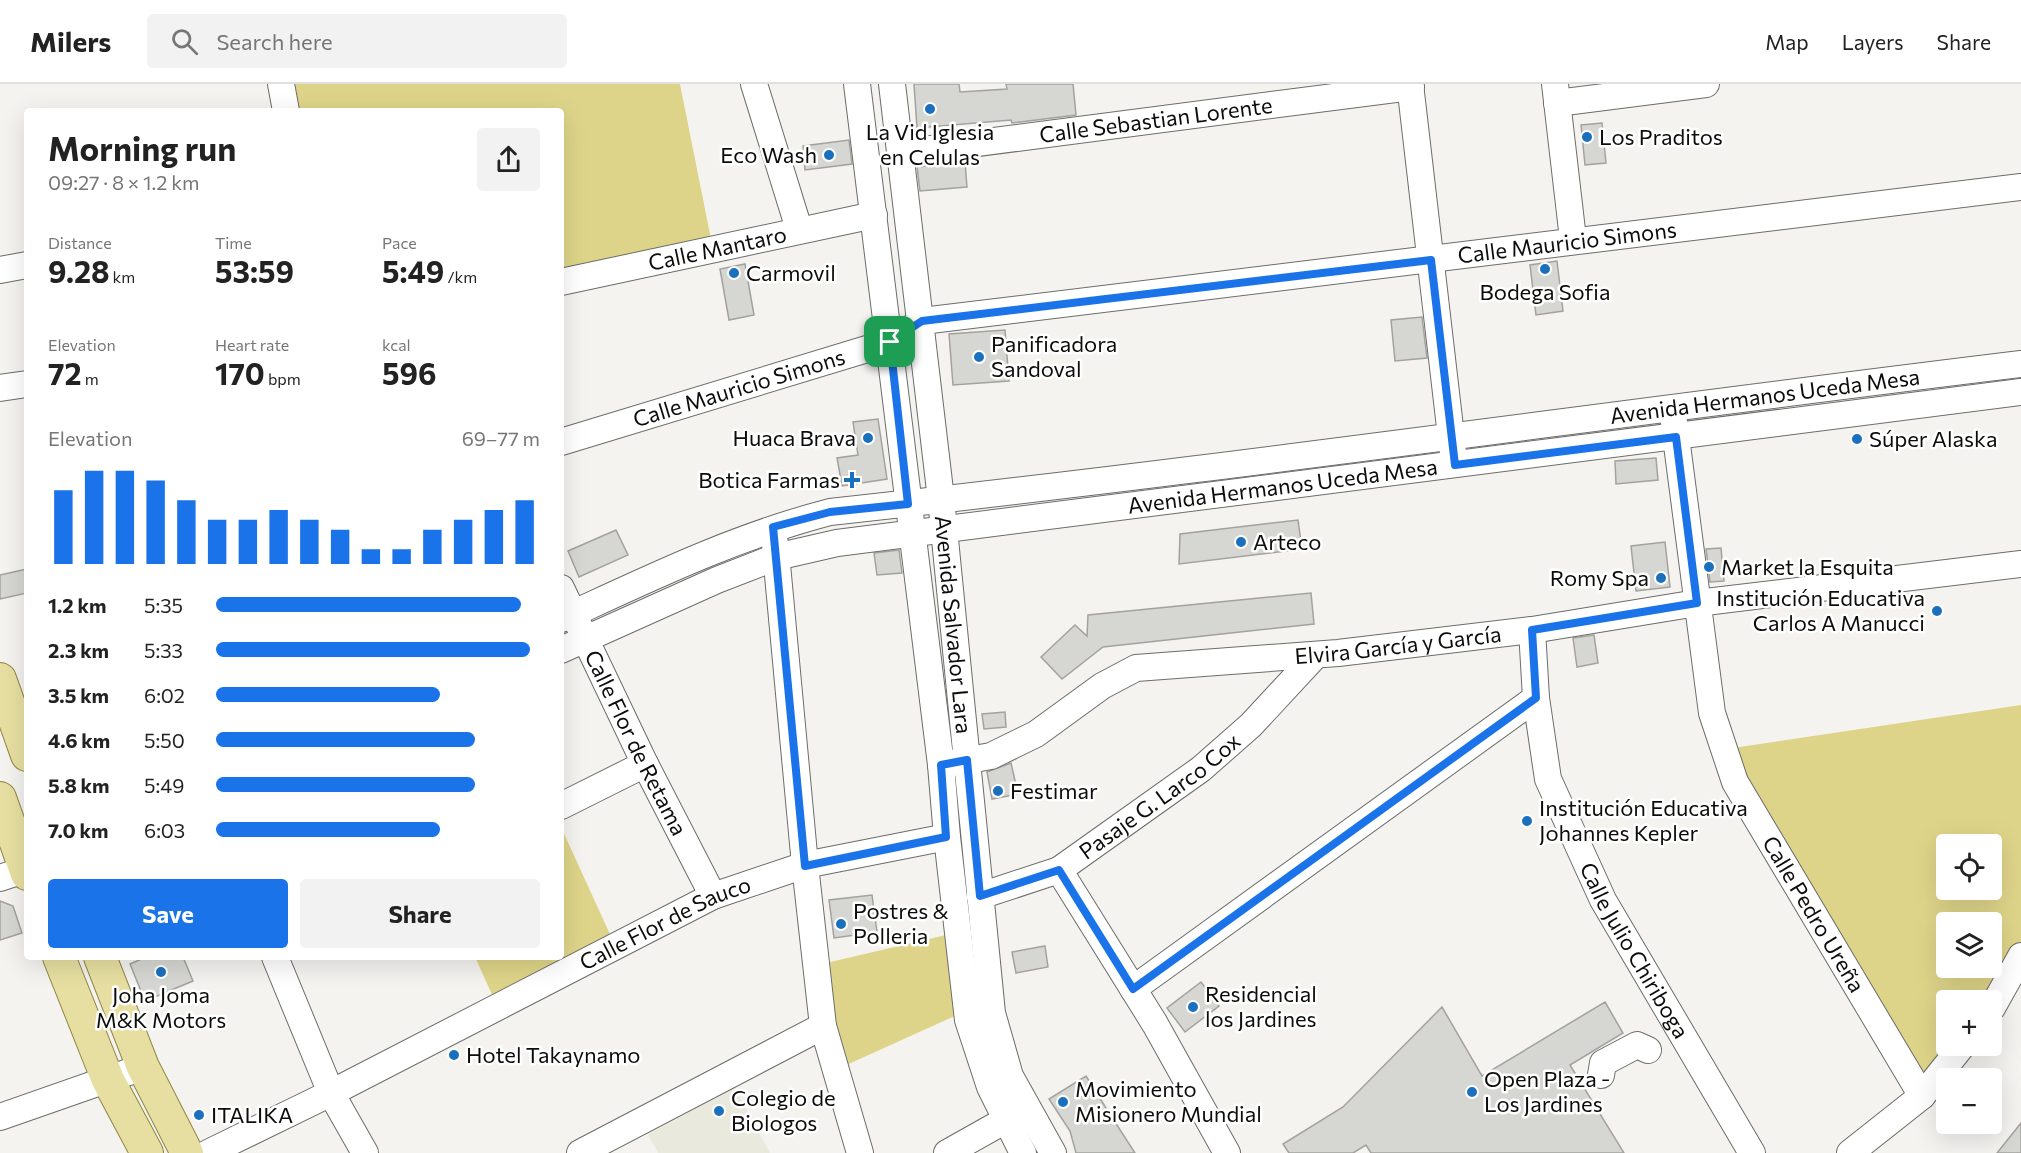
<!DOCTYPE html>
<html lang="en">
<head>
<meta charset="utf-8">
<style>
  :root { --surface:#fff; --page:#f2f2f2; --text:#222; --muted:#767676; --line:#e0e0e0; --accent:#1a73e8 }
  body { margin:0; font-family:Commissioner,sans-serif; background:var(--page); color:var(--text); height:100vh; display:flex; flex-direction:column; font-size:22px; white-space:nowrap }
  * { box-sizing:border-box; margin:0 }
  p { font-size:20px; color:var(--muted) }
  .icon { flex:none; width:33px; height:33px; fill:none; stroke:currentColor; stroke-width:2; stroke-linecap:round; stroke-linejoin:round }
  .map { position:relative; flex:1; overflow:hidden }
  .sheet { position:absolute; left:24px; top:24px; width:540px; height:852px; display:flex; flex-direction:column; background:var(--surface); border-radius:6px; box-shadow:0 6px 24px #0002 }
  .sheet>* { flex:none }
  .buttons { position:absolute; left:1936px; top:750px; display:grid; gap:12px }
  .buttons a { display:grid; place-items:center; width:66px; height:66px; border-radius:6px; background:var(--surface); box-shadow:0 6px 24px #0002; font-size:30px }
  .pin { position:absolute; display:grid; place-items:center; width:51px; height:51px; color:#fff; margin:-26px; border-radius:12px; box-shadow:0 3px 9px #0006 }
  .round { display:grid; place-items:center; flex:none; width:63px; height:63px; border-radius:6px; background:var(--page) }
  .overview { display:flex; align-items:center; justify-content:space-between; height:102px; padding:0 24px }
  h1 { font-size:33px; font-weight:700; line-height:45px }
  .stats { display:grid; grid-template-columns:repeat(3,1fr); gap:9px; height:102px; padding:6px 24px }
  .stats div { display:grid; align-content:center }
  .stats b { font-size:30px; font-weight:700 }
  .stats small { font-size:16px; font-weight:400 }
  .stats p { font-size:16px }
  .chart { height:168px; padding:12px 24px }
  .chart p { display:flex; justify-content:space-between }
  .chart svg { width:100%; height:108px; margin-top:6px; stroke:var(--accent); stroke-width:6 }
  .cta { display:flex; gap:12px; margin-top:auto; padding:12px 24px }
  .cta a { flex:1; height:69px; border-radius:6px; background:var(--accent); color:#fff; font-size:24px; font-weight:700; line-height:69px; text-align:center }
  .cta a+a { background:var(--page); color:var(--text) }
  ul { padding:0 24px; list-style:none; font-size:20px }
  li { display:grid; grid-template-columns:96px 72px 1fr; align-items:center; height:45px }
  li i { height:15px; border-radius:8px; background:var(--accent) }
  header { display:flex; align-items:center; gap:36px; box-sizing:border-box; height:84px; padding:0 30px; background:var(--surface); border-bottom:2px solid var(--line) }
  header strong { font-size:28px }
  nav { display:flex; gap:33px; margin-inline-start:auto; font-size:21px }
  .search { width:420px; height:54px; background:var(--page); display:flex; align-items:center; gap:15px; box-sizing:border-box; padding:0 21px; border-radius:6px; color:var(--muted); font-size:22px }
  .map>svg:first-child { display:block }
  .built { fill:#eae9de }
  .green { fill:#ded489; fill-rule:evenodd }
  .building { fill:#d6d6d2; stroke:#a3a29f; stroke-width:1.5 }
  .lines { fill:none; stroke-linecap:round; stroke-linejoin:round }
  .minor-casing { stroke:#6c6c69; stroke-width:28 }
  .major-casing { stroke:#908744; stroke-width:34 }
  .minor { stroke:#fff; stroke-width:26 }
  .major { stroke:#e7dfa1; stroke-width:32 }
  .route-casing { stroke:#fff; stroke-width:12 }
  .route { stroke:#1a73e8; stroke-width:8 }
  .poi-dot { fill:#1b70be; stroke:#fff; stroke-width:2 }
  .labels { text-anchor:middle; stroke-width:5; stroke-linejoin:round; paint-order:stroke }
  .street-label { font-size:22px; fill:#0c0c0b; stroke:#fff }
  .poi-label { font-size:22px; fill:#0c0c0b; stroke:#fff; text-anchor:start }
</style>
</head>
<body>
<header>
<strong>Milers</strong>
<div class="search"><svg class="icon" aria-label="search" viewBox="0 0 24 24"><circle cx="10" cy="10" r="6"/><path d="M15 15l6 6"/></svg>Search here</div>
<nav><a>Map</a><a>Layers</a><a>Share</a></nav>
</header>
<div class="map">
<svg width="2021" height="1069" viewBox="0 0 2021 1069">
  <rect width="100%" height="100%" fill="#f4f3f0"/>
  <path class="built" d="M735,1004l35,65h-112l-10,-19z"/>
  <g class="green">
    <path d="M282,0h398l33,165 -152,33v-171h-275z"/>
    <path d="M2021,621v239l-39,56h-35v46l-28,37 -207,-332zM1947,760h45v46h-45zM1947,838h45v46h-45z"/>
    <path d="M561,743l53,116 -120,56 -19,-42h86z"/>
    <path d="M946,851l11,80 -115,52 -16,-104z"/>
  </g>
  <g class="building">
    <path d="M914,0h45l1,8 47,-3 -1,-5h67l3,31 -64,8 -1,-3 -94,8z"/>
    <path d="M1602,39l4,40 -21,2 -4,-40z"/>
    <path d="M849,56l3,24 -47,6 -2,-24z"/>
    <path d="M965,78l2,25 -47,4 -3,-24z"/>
    <path d="M1557,177l6,50 -27,4 -6,-50z"/>
    <path d="M745,180l9,51 -25,5 -9,-51z"/>
    <path d="M1422,233l5,41 -32,3 -4,-41z"/>
    <path d="M1005,246l4,51 -56,4 -4,-51z"/>
    <path d="M878,335l9,60 -45,7 -5,-28 21,-3 -5,-33z"/>
    <path d="M1656,374l2,22 -42,4 -1,-23z"/>
    <path d="M1298,436l4,29 -123,15 1,-30z"/>
    <path d="M616,446l12,25 -49,22 -11,-26z"/>
    <path d="M1665,458l5,45 -34,4 -5,-45z"/>
    <path d="M1721,464l3,33 -14,1 -4,-33z"/>
    <path d="M899,466l3,23 -25,2 -3,-22z"/>
    <path d="M27,485v24l-27,6v-24z"/>
    <path d="M1311,509l3,31 -211,23 -41,32 -21,-22 34,-32 12,11 1,-21z"/>
    <path d="M1594,551l4,28 -21,4 -4,-29z"/>
    <path d="M1005,628l1,15 -22,2 -2,-15z"/>
    <path d="M1011,679l7,31 -26,5 -5,-27z"/>
    <path d="M872,811l5,37 -43,6 -5,-38z"/>
    <path d="M0,817l13,5 9,27 -22,7z"/>
    <path d="M1045,862l3,21 -32,6 -4,-21z"/>
    <path d="M146,873h37l10,24 -48,20 -15,-37z"/>
    <path d="M1201,898l18,24 -34,26 -18,-24z"/>
    <path d="M1605,918l18,31 -53,32 54,88h-253l-5,-8 -13,8h-64l-6,-9 60,-37 99,-100 40,69z"/>
    <path d="M1086,992l20,32 29,45h-59l-6,-22 -21,-32z"/>
    <path d="M2021,1039v30h-24z"/>
  </g>
  <g class="lines">
    <defs>
      <g id="minor">
        <path d="M281,0l5,27"/>
        <path d="M754,0l45,145"/>
        <path d="M857,0l84,681 6,72 21,183 22,67 33,66"/>
        <path id="s1" d="M892,0l49,415 51,514 18,63 43,77"/>
        <path d="M1410,0l43,369"/>
        <path d="M1555,0l18,155"/>
        <path d="M1557,19l149,-19"/>
        <path id="s2" d="M900,69l511,-66"/>
        <path d="M0,186l27,-5"/>
        <path id="s3" d="M561,198l313,-67"/>
        <path d="M0,304l27,-4"/>
        <path id="s4" d="M1674,338l38,291 23,69 187,314"/>
        <path id="s5" d="M561,358l329,-100 32,-21 1099,-134"/>
        <path d="M775,459l30,322 18,161 37,127"/>
        <path id="s6" d="M561,504l84,176 68,132"/>
        <path id="s7" d="M561,535c89,-41 173,-82 269,-107 398,-43 794,-100 1191,-148"/>
        <path id="s8" d="M1532,546l4,68 12,81 55,121 149,253"/>
        <path id="s9" d="M561,566l156,-70 59,-23 61,-14 1184,-151"/>
        <path id="s10" d="M941,681l50,-9 45,-22 66,-48 34,-18 202,-15 194,-23 165,-27 324,-39"/>
        <path d="M561,722l84,-42"/>
        <path d="M1059,786l96,154 72,129"/>
        <path d="M0,794l27,-9"/>
        <path id="s11" d="M980,812l79,-26 142,-101 50,-44 64,-69"/>
        <path d="M275,873l56,136 34,60"/>
        <path d="M1133,905l403,-291"/>
        <path d="M1992,924l29,-52"/>
        <path d="M1601,991l2,-12 34,-18 11,5"/>
        <path d="M0,1033l143,-50"/>
        <path id="s12" d="M208,1069l123,-60 382,-197 92,-31 142,-28"/>
        <path d="M580,1069l243,-127"/>
        <path d="M947,1069l73,-41"/>
        <path d="M1850,1069l72,-57 40,-50"/>
      </g>
      <g id="major">
        <path d="M0,595l27,76"/>
        <path d="M0,714l27,76"/>
        <path d="M59,873l49,123 39,73"/>
        <path d="M100,873l43,110 44,86"/>
      </g>
    </defs>
    <use href="#minor" class="minor-casing"/>
    <use href="#major" class="major-casing"/>
    <use href="#minor" class="minor"/>
    <use href="#major" class="major"/>
  </g>
  <g class="lines">
    <defs>
      <path id="route" d="M1431,176l24,205 221,-28 21,166 -165,27 4,68 -403,291 -74,-119 -79,26 -13,-136 -26,5 5,72 -141,29 -32,-339 57,-15 78,-8 -18,-162 32,-21z"/>
    </defs>
    <use href="#route" class="route-casing"/>
    <use href="#route" class="route"/>
  </g>
  <g class="poi-dot">
    <circle cx="930" cy="25" r="6"/>
    <circle cx="1587" cy="53" r="6"/>
    <circle cx="829" cy="71" r="6"/>
    <circle cx="1545" cy="185" r="6"/>
    <circle cx="734" cy="189" r="6"/>
    <circle cx="979" cy="273" r="6"/>
    <circle cx="868" cy="354" r="6"/>
    <circle cx="1857" cy="355" r="6"/>
    <path d="M849 387h6v6h6v6h-6v6h-6v-6h-6v-6h6z"/>
    <circle cx="1241" cy="458" r="6"/>
    <circle cx="1709" cy="483" r="6"/>
    <circle cx="1661" cy="494" r="6"/>
    <circle cx="1937" cy="527" r="6"/>
    <circle cx="998" cy="707" r="6"/>
    <circle cx="1527" cy="737" r="6"/>
    <circle cx="841" cy="840" r="6"/>
    <circle cx="161" cy="888" r="6"/>
    <circle cx="1193" cy="923" r="6"/>
    <circle cx="454" cy="971" r="6"/>
    <circle cx="1472" cy="1008" r="6"/>
    <circle cx="1063" cy="1018" r="6"/>
    <circle cx="719" cy="1027" r="6"/>
    <circle cx="199" cy="1031" r="6"/>
  </g>
  <g class="labels">
    <g class="street-label">
      <text dy="8" stroke="none"><textPath href="#s2" startOffset="258">Calle Sebastian Lorente</textPath></text>
      <text dy="8" stroke="none"><textPath href="#s5" startOffset="1032">Calle Mauricio Simons</textPath></text>
      <text dy="8" stroke="none"><textPath href="#s3" startOffset="160">Calle Mantaro</textPath></text>
      <text dy="8" stroke="none"><textPath href="#s5" startOffset="186">Calle Mauricio Simons</textPath></text>
      <text dy="8" stroke="none"><textPath href="#s7" startOffset="1232">Avenida Hermanos Uceda Mesa</textPath></text>
      <text dy="8" stroke="none"><textPath href="#s9" startOffset="746">Avenida Hermanos Uceda Mesa</textPath></text>
      <text dy="8" stroke="none"><textPath href="#s1" startOffset="544">Avenida Salvador Lara</textPath></text>
      <text dy="8" stroke="none"><textPath href="#s10" startOffset="484">Elvira García y García</textPath></text>
      <text dy="8" stroke="none"><textPath href="#s6" startOffset="172">Calle Flor de Retama</textPath></text>
      <text dy="8" stroke="none"><textPath href="#s11" startOffset="208">Pasaje G. Larco Cox</textPath></text>
      <text dy="8" stroke="none"><textPath href="#s4" startOffset="520">Calle Pedro Ureña</textPath></text>
      <text dy="8" stroke="none"><textPath href="#s12" startOffset="512">Calle Flor de Sauco</textPath></text>
      <text dy="8" stroke="none"><textPath href="#s8" startOffset="342">Calle Julio Chiriboga</textPath></text>
    </g>
    <g class="poi-label">
      <text x="930" y="56" text-anchor="middle">La Vid Iglesia<tspan x="930" dy="25">en Celulas</tspan></text>
      <text x="1599" y="61">Los Praditos</text>
      <text x="817" y="79" text-anchor="end">Eco Wash</text>
      <text x="746" y="197">Carmovil</text>
      <text x="1545" y="216" text-anchor="middle">Bodega Sofia</text>
      <text x="991" y="268">Panificadora<tspan x="991" dy="25">Sandoval</tspan></text>
      <text x="856" y="362" text-anchor="end">Huaca Brava</text>
      <text x="1869" y="363">Súper Alaska</text>
      <text x="840" y="404" text-anchor="end">Botica Farmas</text>
      <text x="1253" y="466">Arteco</text>
      <text x="1721" y="491">Market la Esquita</text>
      <text x="1649" y="502" text-anchor="end">Romy Spa</text>
      <text x="1925" y="522" text-anchor="end">Institución Educativa<tspan x="1925" dy="25">Carlos A Manucci</tspan></text>
      <text x="1010" y="715">Festimar</text>
      <text x="1539" y="732">Institución Educativa<tspan x="1539" dy="25">Johannes Kepler</tspan></text>
      <text x="853" y="835">Postres &amp;<tspan x="853" dy="25">Polleria</tspan></text>
      <text x="1205" y="918">Residencial<tspan x="1205" dy="25">los Jardines</tspan></text>
      <text x="161" y="919" text-anchor="middle">Joha Joma<tspan x="161" dy="25">M&amp;K Motors</tspan></text>
      <text x="466" y="979">Hotel Takaynamo</text>
      <text x="1484" y="1003">Open Plaza -<tspan x="1484" dy="25">Los Jardines</tspan></text>
      <text x="1075" y="1013">Movimiento<tspan x="1075" dy="25">Misionero Mundial</tspan></text>
      <text x="731" y="1022">Colegio de<tspan x="731" dy="25">Biologos</tspan></text>
      <text x="211" y="1039">ITALIKA</text>
    </g>
  </g>
</svg>
<div class="buttons">
<a><svg class="icon" aria-label="locate" viewBox="0 0 24 24"><circle cx="12" cy="12" r="6"/><path d="M12 2v4M12 18v4M2 12h4M18 12h4"/></svg></a>
<a><svg class="icon" aria-label="layers" viewBox="0 0 24 24"><path d="M12 4l9 5-9 5-9-5zM3 14l9 5 9-5"/></svg></a>
<a>+</a>
<a>−</a>
</div>
<div class="pin" style="left:890px;top:258px;background:#1e9e55"><svg class="icon" aria-label="arrive" viewBox="0 0 24 24"><path d="M6 21V4h12l-3 4 3 4H6"/></svg></div>
<section class="sheet">
<div class="overview"><div><h1>Morning run</h1><p>09:27 · 8 × 1.2 km</p></div><a class="round"><svg class="icon" aria-label="share" viewBox="0 0 24 24"><path d="M12 15V3M7 8l5-5 5 5M5 13v7h14v-7"/></svg></a></div>
<div class="stats">
<div><p>Distance</p><b>9.28<small> km</small></b></div>
<div><p>Time</p><b>53:59</b></div>
<div><p>Pace</p><b>5:49<small> /km</small></b></div>
</div>
<div class="stats">
<div><p>Elevation</p><b>72<small> m</small></b></div>
<div><p>Heart rate</p><b>170<small> bpm</small></b></div>
<div><p>kcal</p><b>596</b></div>
</div>
<div class="chart"><p><span>Elevation</span>69–77 m</p>
<svg viewBox="0 0 160 44" preserveAspectRatio="none"><path d="M5 44V14M15 44V6M25 44V6M35 44V10M45 44V18M55 44V26M65 44V26M75 44V22M85 44V26M95 44V30M105 44V38M115 44V38M125 44V30M135 44V26M145 44V22M155 44V18"/></svg>
</div>
<ul>
<li><b>1.2 km</b>5:35<i style="width:94%"></i></li>
<li><b>2.3 km</b>5:33<i style="width:97%"></i></li>
<li><b>3.5 km</b>6:02<i style="width:69%"></i></li>
<li><b>4.6 km</b>5:50<i style="width:80%"></i></li>
<li><b>5.8 km</b>5:49<i style="width:80%"></i></li>
<li><b>7.0 km</b>6:03<i style="width:69%"></i></li>
</ul>
<div class="cta"><a>Save</a><a>Share</a></div>
</section>
</div>
</body>
</html>
